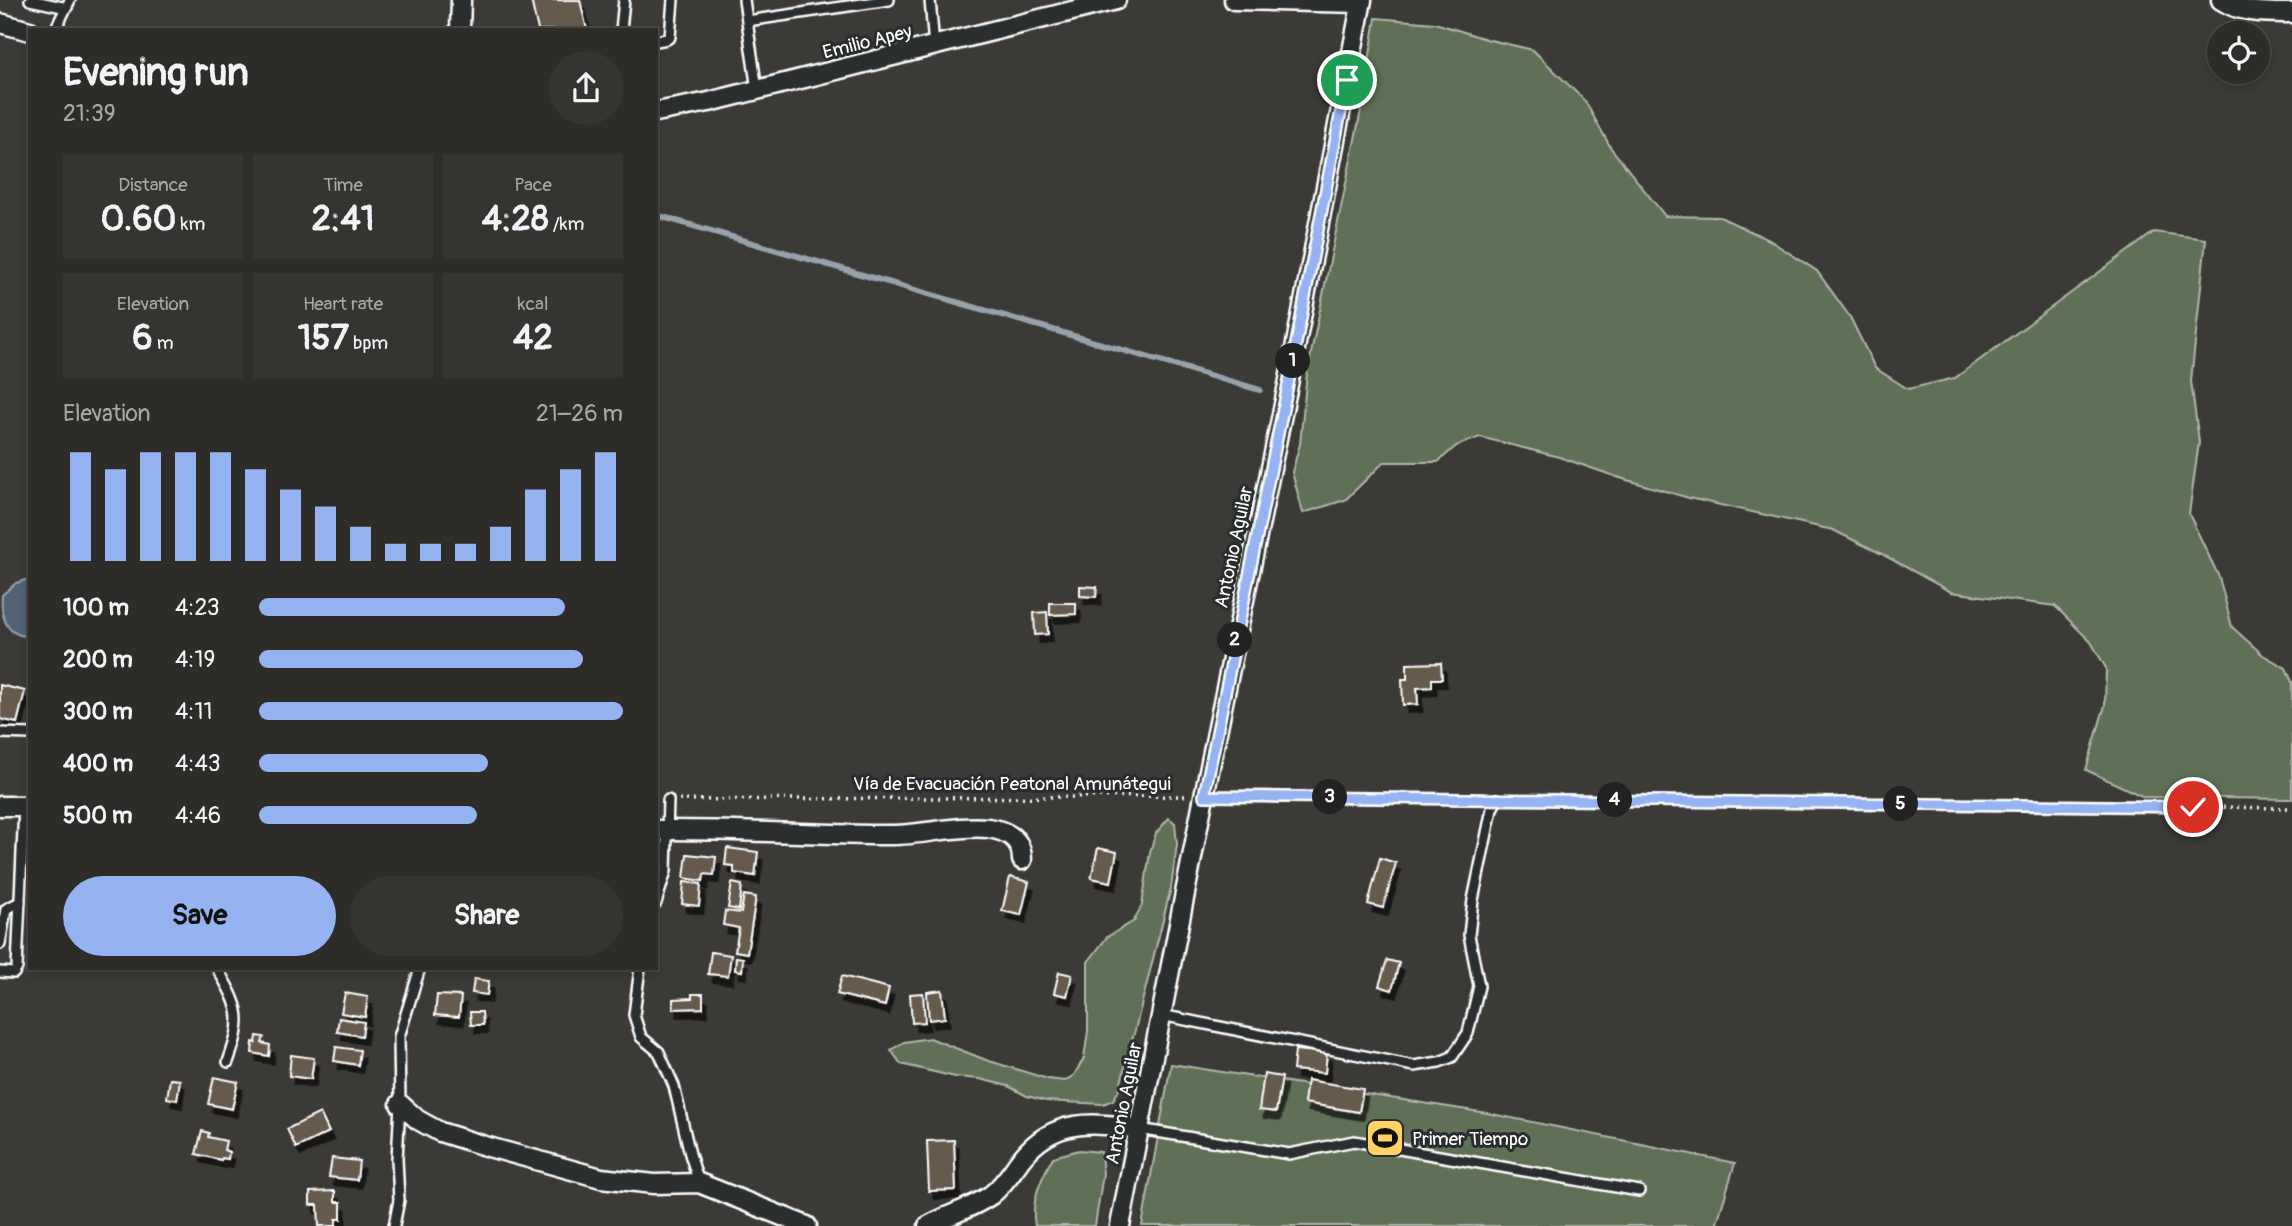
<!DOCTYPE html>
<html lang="en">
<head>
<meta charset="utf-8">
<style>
  :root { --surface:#2d2c29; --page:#353431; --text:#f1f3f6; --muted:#a7a7a8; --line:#484846; --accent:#95b2f1 }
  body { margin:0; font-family:Pangolin,sans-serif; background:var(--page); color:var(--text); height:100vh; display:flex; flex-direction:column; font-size:26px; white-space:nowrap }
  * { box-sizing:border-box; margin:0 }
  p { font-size:23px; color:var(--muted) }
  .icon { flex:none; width:38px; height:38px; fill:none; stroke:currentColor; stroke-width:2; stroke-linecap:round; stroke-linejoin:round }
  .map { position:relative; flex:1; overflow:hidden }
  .details { position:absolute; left:28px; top:28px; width:630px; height:942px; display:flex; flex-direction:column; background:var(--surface); border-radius:0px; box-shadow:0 4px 10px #0003,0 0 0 2px var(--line) }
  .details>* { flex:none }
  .tools { position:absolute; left:2207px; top:21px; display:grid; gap:14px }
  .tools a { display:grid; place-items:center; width:63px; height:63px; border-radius:50%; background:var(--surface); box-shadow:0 4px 10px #0003,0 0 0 2px var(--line); font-size:35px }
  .pin { position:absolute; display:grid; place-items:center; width:60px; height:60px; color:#fff; margin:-30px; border:4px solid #fff; border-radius:50%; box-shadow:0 2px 7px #0007 }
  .km { position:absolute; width:35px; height:35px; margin:-18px; border-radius:50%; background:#222; color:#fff; font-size:19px; line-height:35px; text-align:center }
  .round { display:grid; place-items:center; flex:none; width:74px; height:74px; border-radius:37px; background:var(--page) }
  .headline { display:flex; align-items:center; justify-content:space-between; height:119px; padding:0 35px }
  h1 { font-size:38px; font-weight:700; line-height:52px }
  .stats { display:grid; grid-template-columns:repeat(3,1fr); gap:10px; height:119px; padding:7px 35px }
  .stats div { display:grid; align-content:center; border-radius:0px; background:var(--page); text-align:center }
  .stats b { font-size:35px; font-weight:700 }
  .stats small { font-size:19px; font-weight:400 }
  .stats p { font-size:19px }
  .chart { height:196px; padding:14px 35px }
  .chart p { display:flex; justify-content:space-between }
  .chart svg { width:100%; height:126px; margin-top:7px; stroke:var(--accent); stroke-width:6 }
  .button { display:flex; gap:14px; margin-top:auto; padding:14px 35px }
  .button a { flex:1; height:80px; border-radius:42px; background:var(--accent); color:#111; font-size:28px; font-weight:700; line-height:80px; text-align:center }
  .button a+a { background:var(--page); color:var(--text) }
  ul { padding:0 35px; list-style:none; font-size:23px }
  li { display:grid; grid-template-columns:112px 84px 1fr; align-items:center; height:52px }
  li i { height:18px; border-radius:9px; background:var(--accent) }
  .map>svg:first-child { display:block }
  .green { fill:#606f57; stroke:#b0b7ab; stroke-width:2 }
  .water { fill:#536475; stroke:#98a2ac; stroke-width:2 }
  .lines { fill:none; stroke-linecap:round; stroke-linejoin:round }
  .stream { stroke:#98a2ac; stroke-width:6 }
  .building { fill:#665a4d; stroke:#fff; stroke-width:2; filter:url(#shadow) }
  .service-casing { stroke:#fff; stroke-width:14 }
  .minor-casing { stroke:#fff; stroke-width:23 }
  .path { stroke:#fff; stroke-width:3.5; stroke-dasharray:2 5; stroke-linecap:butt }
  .service { stroke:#2a2d2e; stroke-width:9 }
  .minor { stroke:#2a2d2e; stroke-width:18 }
  .route-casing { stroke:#fff; stroke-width:14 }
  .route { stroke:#95b2f1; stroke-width:9 }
  .labels { text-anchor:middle; stroke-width:6; stroke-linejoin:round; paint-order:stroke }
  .street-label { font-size:19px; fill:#fff; stroke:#2a2d2e }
  .poi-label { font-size:19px; fill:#fff; stroke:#2a2d2e; text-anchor:start }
</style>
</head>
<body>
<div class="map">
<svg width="2292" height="1226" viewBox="0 0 2292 1226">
  <defs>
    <filter id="shadow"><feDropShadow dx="4.5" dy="8" stdDeviation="0" flood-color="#0009"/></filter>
  </defs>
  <rect width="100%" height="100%" fill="#3c3a37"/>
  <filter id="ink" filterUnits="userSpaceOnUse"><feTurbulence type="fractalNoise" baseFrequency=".0143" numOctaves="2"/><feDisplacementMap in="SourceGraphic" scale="14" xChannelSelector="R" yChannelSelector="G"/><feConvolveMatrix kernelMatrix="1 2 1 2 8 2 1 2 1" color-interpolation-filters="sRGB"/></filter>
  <g filter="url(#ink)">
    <g class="green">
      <path d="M1376,18l59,5 51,16 47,11 52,51 26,47 54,68 55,1 49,23 48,31 33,46 25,51 33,21 47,-11 199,-146 52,7 -15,142 8,61 -10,72 30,63 13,50 31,28 23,13 6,14v117l-148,-2 -58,-27 19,-65 1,-37 -15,-26 -36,-36 -104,-14 -69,-38 -49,-24 -144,-32 -69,-20 -61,-21 -79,-20 -24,9 -18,16h-54l-39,38 -42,13 -11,-41 8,-28 7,-71 55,-268z"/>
      <path d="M1169,818l6,5 2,22 -6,43 -36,142 -16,60 -6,10 -10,4 -57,-3 -19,-5 -19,-10 -28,-7 -25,-2 -54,-13 -10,-14 13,-8 26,-4 56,22 62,19 17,2 9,-6 10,-17 4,-27v-69l19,-25 27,-16 8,-16 8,-53 6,-19z"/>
      <path d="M1171,1064l316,49 248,50 -19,63h-574z"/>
      <path d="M1079,1150l22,2 2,22 -8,52h-60c-5,-25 6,-47 18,-69z"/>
    </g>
    <path class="water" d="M25,580l5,1v55c-24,1 -30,-20 -28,-41l14,-12z"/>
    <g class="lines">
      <path class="stream" d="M656,215l604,175"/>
    </g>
    <g class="building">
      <path d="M531,0h49l7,30h-49z"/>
      <path d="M1080,586l17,1 -1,10 -16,-1z"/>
      <path d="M1050,603h26v11l-26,1z"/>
      <path d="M1047,612l1,22 -13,1 -1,-22z"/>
      <path d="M1441,663l1,16h-10v8l-15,1 1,16 -15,1 -1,-26h5v-15z"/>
      <path d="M0,685l25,6 -8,32 -17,-4z"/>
      <path d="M727,848l31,4 -3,24 -21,-3v-7l-9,-1z"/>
      <path d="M1098,848l19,4 -6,30 -20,-4z"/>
      <path d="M687,854l29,3 -2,18 -10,-1 -1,7 -19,-3z"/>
      <path d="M1380,858l16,5 -13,45 -15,-4z"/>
      <path d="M1010,877l19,5 -8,33 -19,-4z"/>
      <path d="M684,882l17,2 -2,22 -17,-2z"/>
      <path d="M732,883l10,2 -3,25 -11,-2z"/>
      <path d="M744,895l12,2 -9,56 -12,-2 4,-23 -16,-3 2,-14 16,2z"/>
      <path d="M711,952l20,3 -3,21 -20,-2z"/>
      <path d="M736,957l7,1 -1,13 -7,-1z"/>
      <path d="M1387,960l12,3 -7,27 -13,-4z"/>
      <path d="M1059,972l13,3 -5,21 -13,-3z"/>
      <path d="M842,976l47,12 -4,18 -48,-12z"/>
      <path d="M474,979l15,2 -2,14 -15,-2z"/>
      <path d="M942,990l3,28 -16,2 -2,-28z"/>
      <path d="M345,993l23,4 -3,20 -24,-4z"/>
      <path d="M923,993l2,29 -13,1 -2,-29z"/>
      <path d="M692,994h11v14l-30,1v-10l19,-1z"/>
      <path d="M437,995l24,1 -2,21 -24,-2z"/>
      <path d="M470,1012h12l1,13h-12z"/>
      <path d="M339,1018l25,4 -2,14 -25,-4z"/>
      <path d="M257,1036l7,1 -2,6 8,2 -1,11 -17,-3 1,-11 3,1z"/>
      <path d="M336,1047l24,3 -2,15 -24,-4z"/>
      <path d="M1295,1050l32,3 -2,20 -32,-3z"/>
      <path d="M291,1055l23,3 -3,21 -22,-3z"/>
      <path d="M1264,1074l18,3 -6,35 -17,-2z"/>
      <path d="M214,1077l24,5 -6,27 -24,-5z"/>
      <path d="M170,1079l10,1 -3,20 -10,-2z"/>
      <path d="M1307,1080l56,9 -4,23 -55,-9z"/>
      <path d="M320,1113l9,19 -33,16 -9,-19z"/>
      <path d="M202,1131l7,2 -1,4 18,4 -2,9 5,2 -1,7 -6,-1 -1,2 -25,-6z"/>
      <path d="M954,1140l2,50 -27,1 -2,-50z"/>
      <path d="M332,1158l27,3 -2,19 -28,-3z"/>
      <path d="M335,1191v11h6v17h-5v7h-17l-1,-21h-8v-13z"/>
    </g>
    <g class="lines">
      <defs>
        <g id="service">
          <path d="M30,0l37,8"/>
          <path d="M744,0l13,90"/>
          <path d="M930,0l4,46"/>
          <path d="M747,21l142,-21"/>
          <path d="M55,30l15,-30"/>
          <path d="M621,30l3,-30"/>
          <path d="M656,41l11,-2 3,-2 3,-37"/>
          <path d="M0,733l30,1"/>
          <path d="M656,903l10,-32 2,-71"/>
          <path d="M0,944l6,-35 14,-7"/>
          <path d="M217,968c24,41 27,49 11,94"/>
          <path d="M640,968l-6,47 7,22 18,15 15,34 16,68 9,29"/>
          <path d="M0,972l14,1 3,-5 7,-162"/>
          <path d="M1161,1015l253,51 25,-4 13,-5 16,-24 11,-47 -10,-51 4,-35 19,-91 5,-10"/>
          <path d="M1139,1129l150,25 65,-13 285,50"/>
          <path d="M394,1226l5,-26 -2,-41 3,-55 -1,-67 21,-69"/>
        </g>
        <g id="minor">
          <path d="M1234,0l127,3"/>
          <path d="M2221,0c21,14 47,13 71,13"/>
          <path d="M0,23l30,8"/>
          <path d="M460,30l1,-30"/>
          <path d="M656,112l53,-10 407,-102"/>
          <path d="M0,806h30"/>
          <path d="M656,830c79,-1 157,5 236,5 32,0 64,-10 96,-7 20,3 34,11 34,32"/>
          <path d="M400,1104l18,16 22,12 45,14 116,32 53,6 45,-1 108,43"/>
          <path d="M928,1226c21,-12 43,-17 63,-31 13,-10 21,-24 31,-37 32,-40 70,-36 117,-29"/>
          <path d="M1120,1226l84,-430 85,-416 73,-380"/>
        </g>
      </defs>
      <use href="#service" class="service-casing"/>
      <use href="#minor" class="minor-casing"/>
      <g class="path">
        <path d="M1222,796l262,3"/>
        <path d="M1509,799l783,9"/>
        <path d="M679,800l507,-4"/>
      </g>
      <use href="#service" class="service"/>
      <use href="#minor" class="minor"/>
    </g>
  </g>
  <g class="lines" filter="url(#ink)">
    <defs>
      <path id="route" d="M1347,80l-58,300 -85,416 989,11"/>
    </defs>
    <use href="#route" class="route-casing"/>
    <use href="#route" class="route"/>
  </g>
  <defs>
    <symbol id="stadium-square" viewBox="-11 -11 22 22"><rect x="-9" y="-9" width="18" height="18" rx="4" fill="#ffd166" stroke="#2a2d2e"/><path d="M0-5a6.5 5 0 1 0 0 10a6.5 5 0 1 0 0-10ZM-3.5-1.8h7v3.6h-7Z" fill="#111"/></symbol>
  </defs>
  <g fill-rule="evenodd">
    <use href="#stadium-square" x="1363" y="1116" width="44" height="44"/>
  </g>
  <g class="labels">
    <g class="street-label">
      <text transform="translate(867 41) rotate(-14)" y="7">Emilio Apey</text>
      <text transform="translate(1233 547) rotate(-78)" y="7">Antonio Aguilar</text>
      <text x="1012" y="790">Vía de Evacuación Peatonal Amunátegui</text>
      <text transform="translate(1123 1103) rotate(-79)" y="7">Antonio Aguilar</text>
    </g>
    <g class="poi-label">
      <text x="1412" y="1145">Primer Tiempo</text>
    </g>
  </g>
</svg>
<div class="tools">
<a><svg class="icon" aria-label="locate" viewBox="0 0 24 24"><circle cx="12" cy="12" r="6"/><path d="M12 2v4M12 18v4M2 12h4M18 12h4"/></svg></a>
</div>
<div class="pin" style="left:1347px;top:80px;background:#1e9e55"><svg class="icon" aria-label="arrive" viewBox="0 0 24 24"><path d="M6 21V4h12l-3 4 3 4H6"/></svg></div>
<div class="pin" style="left:2193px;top:807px;background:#d93025"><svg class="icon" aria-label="check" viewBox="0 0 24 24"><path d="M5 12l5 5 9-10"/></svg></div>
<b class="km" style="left:1293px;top:361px">1</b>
<b class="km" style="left:1235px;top:640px">2</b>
<b class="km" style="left:1330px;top:797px">3</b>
<b class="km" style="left:1615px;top:800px">4</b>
<b class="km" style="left:1901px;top:804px">5</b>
<section class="details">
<div class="headline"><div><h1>Evening run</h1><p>21:39</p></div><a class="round"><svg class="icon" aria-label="share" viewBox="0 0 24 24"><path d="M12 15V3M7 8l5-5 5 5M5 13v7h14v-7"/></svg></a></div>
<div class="stats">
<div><p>Distance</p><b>0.60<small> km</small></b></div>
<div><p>Time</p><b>2:41</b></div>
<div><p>Pace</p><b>4:28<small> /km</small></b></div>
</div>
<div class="stats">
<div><p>Elevation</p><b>6<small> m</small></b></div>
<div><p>Heart rate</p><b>157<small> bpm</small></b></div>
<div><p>kcal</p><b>42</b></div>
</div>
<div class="chart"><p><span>Elevation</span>21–26 m</p>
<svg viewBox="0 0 160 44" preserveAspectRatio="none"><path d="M5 44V6M15 44V12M25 44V6M35 44V6M45 44V6M55 44V12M65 44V19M75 44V25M85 44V32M95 44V38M105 44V38M115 44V38M125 44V32M135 44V19M145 44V12M155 44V6"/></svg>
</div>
<ul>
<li><b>100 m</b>4:23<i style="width:84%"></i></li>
<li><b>200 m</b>4:19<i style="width:89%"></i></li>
<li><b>300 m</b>4:11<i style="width:100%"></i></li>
<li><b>400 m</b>4:43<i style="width:63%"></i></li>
<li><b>500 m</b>4:46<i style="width:60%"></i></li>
</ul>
<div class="button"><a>Save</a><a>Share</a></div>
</section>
</div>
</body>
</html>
